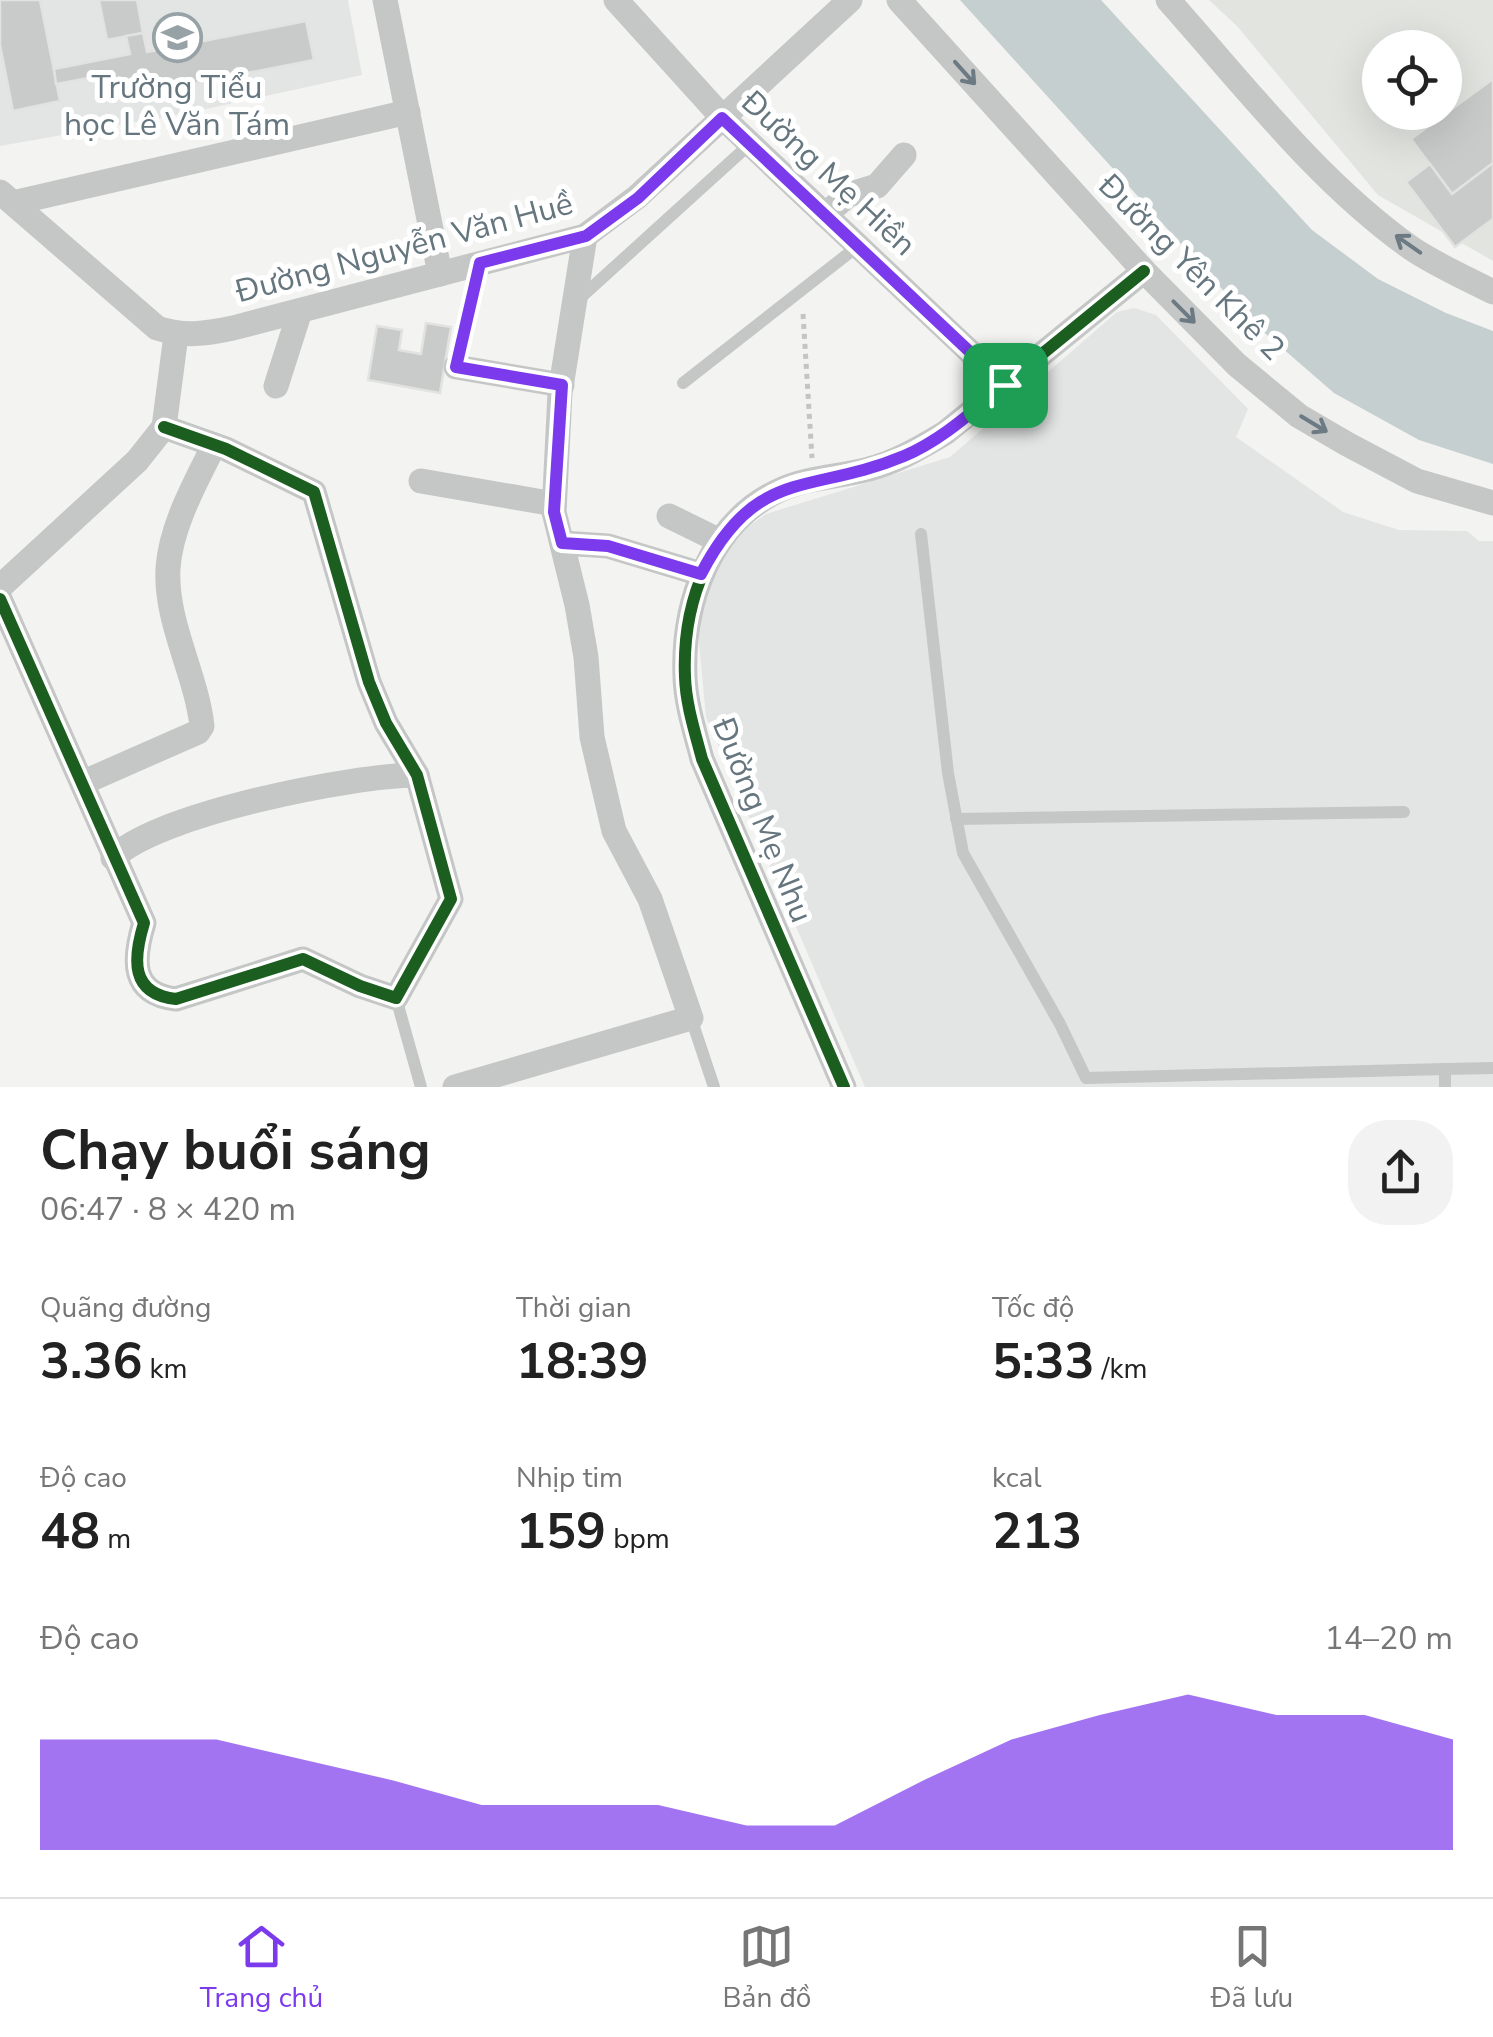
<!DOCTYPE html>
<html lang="vi">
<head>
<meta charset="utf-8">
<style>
  :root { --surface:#fff; --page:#f2f2f2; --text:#222; --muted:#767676; --line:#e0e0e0; --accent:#7c3aed }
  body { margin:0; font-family:"Nunito Sans",sans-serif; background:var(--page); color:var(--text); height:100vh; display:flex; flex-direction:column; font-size:38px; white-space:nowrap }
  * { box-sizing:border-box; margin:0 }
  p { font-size:32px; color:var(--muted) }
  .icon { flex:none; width:55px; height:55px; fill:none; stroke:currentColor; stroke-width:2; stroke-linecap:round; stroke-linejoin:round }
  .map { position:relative; height:1087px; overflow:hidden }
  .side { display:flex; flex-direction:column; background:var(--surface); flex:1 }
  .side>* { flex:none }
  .controls { position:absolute; left:1362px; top:30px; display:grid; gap:20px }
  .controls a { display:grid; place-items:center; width:100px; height:100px; border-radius:50%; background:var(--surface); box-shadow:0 10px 40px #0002; font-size:50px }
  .pin { position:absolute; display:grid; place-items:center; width:85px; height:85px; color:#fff; margin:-42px; border-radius:20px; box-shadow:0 5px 15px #0006 }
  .round { display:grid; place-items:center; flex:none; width:105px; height:105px; border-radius:40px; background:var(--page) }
  .summary { display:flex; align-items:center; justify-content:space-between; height:170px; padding:0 40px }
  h1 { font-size:55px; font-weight:700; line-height:75px }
  .metrics { display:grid; grid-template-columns:repeat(3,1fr); gap:15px; height:170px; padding:10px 40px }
  .metrics div { display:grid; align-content:center }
  .metrics b { font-size:50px; font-weight:700 }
  .metrics small { font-size:28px; font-weight:400 }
  .metrics p { font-size:28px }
  .chart { height:280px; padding:20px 40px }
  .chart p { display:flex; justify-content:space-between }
  .chart svg { width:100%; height:180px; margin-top:10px; fill:var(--accent); opacity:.7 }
  .dock { display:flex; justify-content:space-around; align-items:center; height:140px; border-top:2px solid var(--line); background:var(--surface); font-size:28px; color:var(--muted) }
  .dock a { display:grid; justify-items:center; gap:5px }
  .dock .active { color:var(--accent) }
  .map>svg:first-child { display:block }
  .built { fill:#e3e4e4 }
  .green { fill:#e2e4df; fill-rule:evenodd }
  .water { fill:#c5cfcf }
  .building { fill:#c9caca; stroke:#e2e2e1; stroke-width:2.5 }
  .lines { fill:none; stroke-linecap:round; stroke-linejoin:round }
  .path { stroke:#c3c4c5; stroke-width:5; stroke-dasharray:5 5; stroke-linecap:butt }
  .lane { stroke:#c5c7c7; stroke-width:12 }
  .street { stroke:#c5c7c7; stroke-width:25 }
  .cycleway-casing { stroke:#fff; stroke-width:19 }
  .cycleway { stroke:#1b5e20; stroke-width:12 }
  .oneway { stroke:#6b7a83 }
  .route-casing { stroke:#fff; stroke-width:20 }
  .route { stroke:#7c3aed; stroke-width:12 }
  .labels { text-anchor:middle; stroke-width:10; stroke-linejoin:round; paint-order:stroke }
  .poi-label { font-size:32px; fill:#66767f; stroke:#fff }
  .street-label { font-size:32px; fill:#66767f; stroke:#fff }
</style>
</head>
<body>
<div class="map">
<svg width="1493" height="1087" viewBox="0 0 1493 1087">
  <rect width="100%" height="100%" fill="#f3f3f1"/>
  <g class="built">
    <path d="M0,0h348l14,75 -170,37 -192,34z"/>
    <path d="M1134,308l22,7 92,94 -12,28 107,75 56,18 68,1 12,10h14v546h-628l-159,-370 -8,-85 12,-52 24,-43 32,-23 184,-57 167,-145z"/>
  </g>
  <path class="green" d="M1209,0h284v261l-115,-66 -141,-169zM1380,48h65v64h-65z"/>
  <path class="water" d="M960,0h141l211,230 66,49 68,34 47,18v133l-74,-24 -85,-47 -83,-72z"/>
  <g class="building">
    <path d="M0,0h40l20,101 -47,10 -13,-66z"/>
    <path d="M99,0h38l6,33 -36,7z"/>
    <path d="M306,21l8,39 -209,41 -5,-25 -44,8 -2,-15 76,-15 -4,-18 17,-3 4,19z"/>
    <path d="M1493,79v84l-41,31 -41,-55z"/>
    <path d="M1493,163v56l-38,28 -49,-65 24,-18 22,30z"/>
    <path d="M426,323l25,4 -11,66 -72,-13 9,-54 25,4 -3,20 22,4z"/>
  </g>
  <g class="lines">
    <path class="path" d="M803,314l9,144"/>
    <g class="lane">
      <path d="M578,300l172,-156"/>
      <path d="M456,367l24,-104"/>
      <path d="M683,383l175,-137"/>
      <path d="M921,534l27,239 15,80 97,171 26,54 359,-9v18"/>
      <path d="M956,819l448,-7"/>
      <path d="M396,998l25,89"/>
      <path d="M691,1018l23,69"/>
      <path d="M1445,1069l48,-1"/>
    </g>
    <g class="street">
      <path d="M385,0l55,274"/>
      <path d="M616,0l107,118 282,267"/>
      <path d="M899,0l245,271 93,94 62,51 48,28 70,37 76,22"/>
      <path d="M1168,0c76,85 149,181 243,248 25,17 55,30 82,44"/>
      <path d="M0,192l157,136c27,9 48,6 76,0l352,-92 52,-39 213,-197"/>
      <path d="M13,203l395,-91"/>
      <path d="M825,215l23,-20 29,-9 27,-31"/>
      <path d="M456,367l106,18"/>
      <path d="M276,386l24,-75"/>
      <path d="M421,481l133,23"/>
      <path d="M669,516l51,25"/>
      <path d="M562,543l46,3 93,28"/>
      <path d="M0,587l137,-126 27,-34 12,-92"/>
      <path d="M0,599l144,324c-11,36 -14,71 32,76l127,-40 57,27 36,12 55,-99 -34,-124 -31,-52 -17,-41 -55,-190 -88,-43 -62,-22"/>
      <path d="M82,783l116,-51 4,-6c-6,-53 -37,-104 -34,-158 3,-43 28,-86 46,-123"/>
      <path d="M113,858c44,-44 240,-83 304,-83"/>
      <path d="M455,1087l236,-69 -41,-119 -36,-68 -22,-94 -6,-80 -9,-52 -23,-93 6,-119 25,-157"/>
      <path d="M844,1087l-142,-328c-7,-27 -16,-54 -17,-82 -3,-73 25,-155 95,-187 27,-13 60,-13 89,-21 28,-7 52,-22 76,-36l199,-162"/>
    </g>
    <defs>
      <g id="cycleway">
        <path d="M0,599l144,324c-11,36 -14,71 32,76l127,-40 57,27 36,12 55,-99 -34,-124 -31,-52 -17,-41 -55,-190 -88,-43 -62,-22"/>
        <path d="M844,1087l-142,-328c-7,-27 -16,-54 -17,-82 -3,-73 25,-155 95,-187 27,-13 60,-13 89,-21 28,-7 52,-22 76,-36l199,-162"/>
      </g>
    </defs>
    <use href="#cycleway" class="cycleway-casing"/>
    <use href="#cycleway" class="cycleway"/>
  </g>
  <defs><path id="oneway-shaft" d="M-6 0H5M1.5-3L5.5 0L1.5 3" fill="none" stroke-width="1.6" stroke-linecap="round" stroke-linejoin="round" transform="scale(2.5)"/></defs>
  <g class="oneway">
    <use href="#oneway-shaft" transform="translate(965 73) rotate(48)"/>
    <use href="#oneway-shaft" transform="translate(1408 244) rotate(-145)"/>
    <use href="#oneway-shaft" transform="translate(1184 312) rotate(45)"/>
    <use href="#oneway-shaft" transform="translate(1314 424) rotate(31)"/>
  </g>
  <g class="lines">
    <defs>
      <path id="route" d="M722,118l283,267c-31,25 -63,55 -101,71 -93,39 -147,9 -203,118l-93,-28 -46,-3 -8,-31 8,-127 -106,-18 24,-104 106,-27 52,-38z"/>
    </defs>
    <use href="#route" class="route-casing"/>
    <use href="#route" class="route"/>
  </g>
  <defs>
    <symbol id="school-ring" viewBox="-11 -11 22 22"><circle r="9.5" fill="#fff" stroke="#97a2a7" stroke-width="1.5"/><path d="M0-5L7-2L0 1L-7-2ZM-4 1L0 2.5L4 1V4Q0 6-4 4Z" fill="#97a2a7"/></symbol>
  </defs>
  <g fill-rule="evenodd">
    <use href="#school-ring" x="150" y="10" width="55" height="55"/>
  </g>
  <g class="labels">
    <g class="poi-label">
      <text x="177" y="98">Trường Tiểu<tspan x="177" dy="37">học Lê Văn Tám</tspan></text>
    </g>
    <g class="street-label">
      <text transform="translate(829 173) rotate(43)" y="11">Đường Mẹ Hiền</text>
      <text transform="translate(404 247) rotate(-15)" y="11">Đường Nguyễn Văn Huề</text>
      <text transform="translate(1192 267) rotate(45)" y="11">Đường Yên Khê 2</text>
      <text transform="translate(763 820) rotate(68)" y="11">Đường Mẹ Nhu</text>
    </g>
  </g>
</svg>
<div class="controls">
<a><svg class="icon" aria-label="locate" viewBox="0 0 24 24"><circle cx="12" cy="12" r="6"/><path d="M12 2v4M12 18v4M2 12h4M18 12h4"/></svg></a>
</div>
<div class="pin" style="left:1005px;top:385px;background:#1e9e55"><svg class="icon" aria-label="arrive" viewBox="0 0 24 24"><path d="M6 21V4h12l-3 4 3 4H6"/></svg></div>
</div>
<section class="side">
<div class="summary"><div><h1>Chạy buổi sáng</h1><p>06:47 · 8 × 420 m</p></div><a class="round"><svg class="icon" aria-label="share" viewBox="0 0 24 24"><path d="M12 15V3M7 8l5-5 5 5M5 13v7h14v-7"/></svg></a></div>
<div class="metrics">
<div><p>Quãng đường</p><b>3.36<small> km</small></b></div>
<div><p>Thời gian</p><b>18:39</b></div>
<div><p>Tốc độ</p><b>5:33<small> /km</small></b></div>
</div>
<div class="metrics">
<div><p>Độ cao</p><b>48<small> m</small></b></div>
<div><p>Nhịp tim</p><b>159<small> bpm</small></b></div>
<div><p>kcal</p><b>213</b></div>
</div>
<div class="chart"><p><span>Độ cao</span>14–20 m</p>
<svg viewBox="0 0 160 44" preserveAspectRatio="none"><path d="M0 44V17L10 17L20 17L30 22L40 27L50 33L60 33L70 33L80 38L90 38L100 27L110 17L120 11L130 6L140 11L150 11L160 17V44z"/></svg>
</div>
</section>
<nav class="dock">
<a class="active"><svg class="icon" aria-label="home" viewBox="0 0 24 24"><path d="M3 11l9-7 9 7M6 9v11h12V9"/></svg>Trang chủ</a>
<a><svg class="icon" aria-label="map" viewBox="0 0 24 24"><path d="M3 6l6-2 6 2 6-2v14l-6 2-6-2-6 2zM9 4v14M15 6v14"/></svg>Bản đồ</a>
<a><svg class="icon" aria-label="saved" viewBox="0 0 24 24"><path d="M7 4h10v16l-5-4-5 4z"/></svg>Đã lưu</a>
</nav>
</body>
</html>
